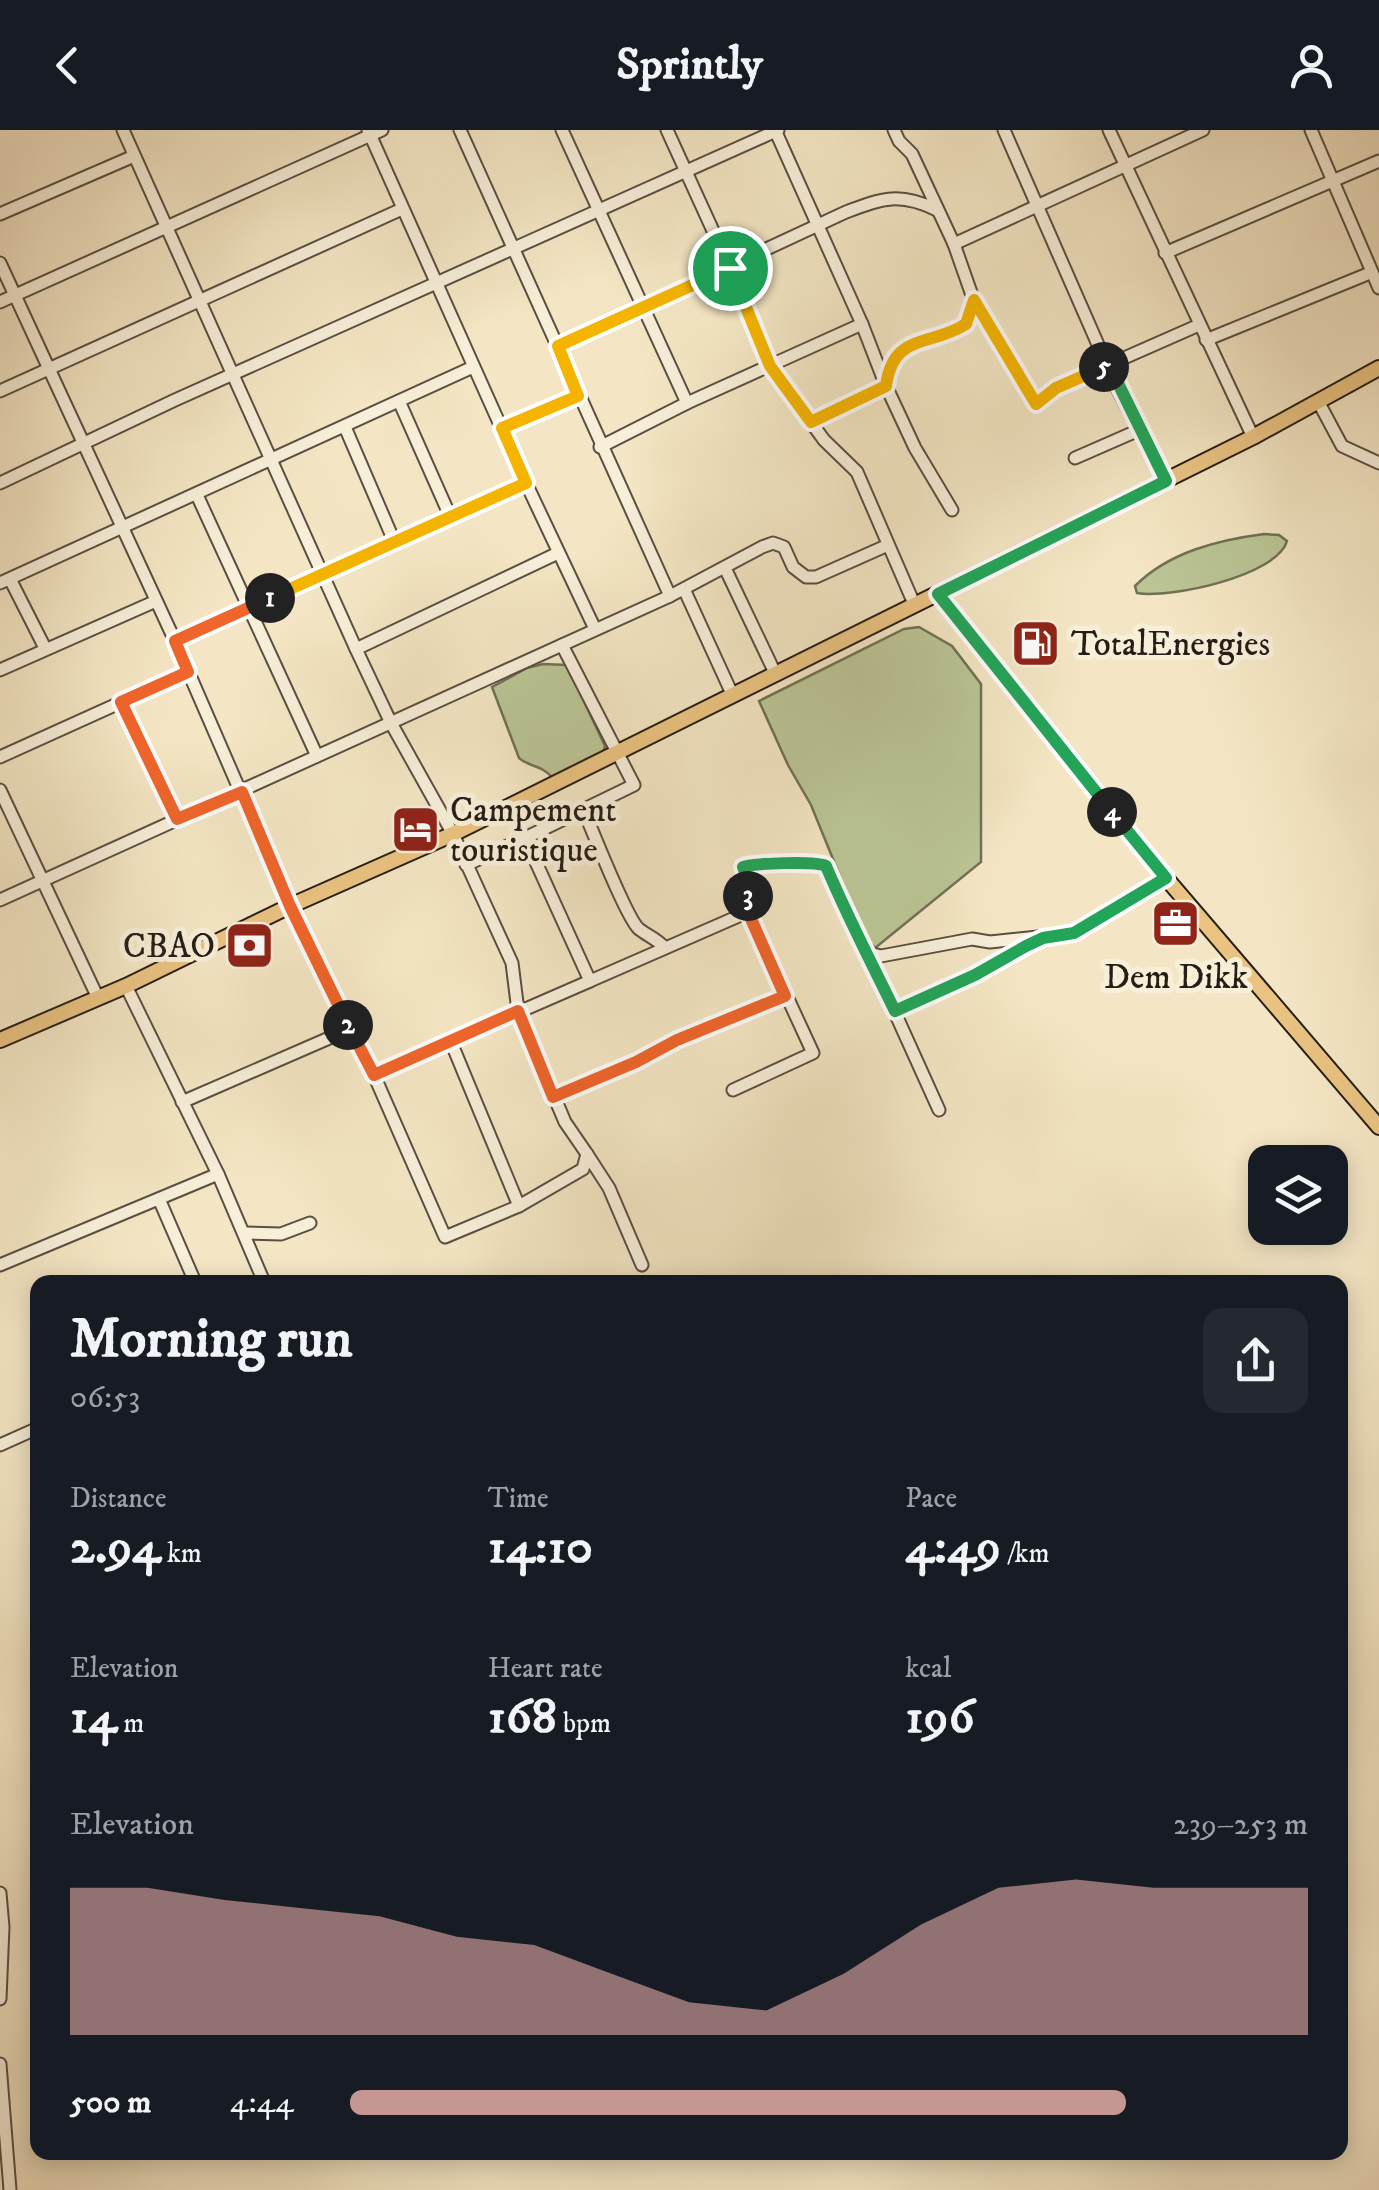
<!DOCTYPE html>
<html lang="en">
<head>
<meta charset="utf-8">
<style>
  :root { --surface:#171b24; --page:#242831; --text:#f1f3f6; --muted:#9ea1a6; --accent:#c59692 }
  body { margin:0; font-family:"IM FELL DW Pica",serif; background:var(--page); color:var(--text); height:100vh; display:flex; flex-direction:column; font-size:38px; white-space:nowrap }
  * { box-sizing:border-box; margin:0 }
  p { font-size:32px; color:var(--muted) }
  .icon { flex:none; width:55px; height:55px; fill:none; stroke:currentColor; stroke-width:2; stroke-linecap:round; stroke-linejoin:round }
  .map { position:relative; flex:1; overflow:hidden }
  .side { position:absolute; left:30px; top:1145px; width:1318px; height:885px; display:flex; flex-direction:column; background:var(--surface); border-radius:20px; box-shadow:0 5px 25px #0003 }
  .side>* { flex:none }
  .buttons { position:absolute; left:1248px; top:1015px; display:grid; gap:20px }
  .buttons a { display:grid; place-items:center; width:100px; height:100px; border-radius:20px; background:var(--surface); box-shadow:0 5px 25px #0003; font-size:50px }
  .pin { position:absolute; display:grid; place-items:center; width:85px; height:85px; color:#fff; margin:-42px; border:5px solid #fff; border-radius:50%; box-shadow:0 2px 10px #0007 }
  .km { position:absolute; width:50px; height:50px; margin:-25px; border-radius:50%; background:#222; color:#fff; font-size:28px; line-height:50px; text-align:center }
  .round { display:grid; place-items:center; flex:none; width:105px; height:105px; border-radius:20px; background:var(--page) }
  .overview { display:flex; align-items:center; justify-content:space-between; height:170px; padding:0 40px }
  h1 { font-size:55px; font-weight:700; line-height:75px }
  .stats { display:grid; grid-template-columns:repeat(3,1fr); gap:15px; height:170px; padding:10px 40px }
  .stats div { display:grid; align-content:center }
  .stats b { font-size:50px; font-weight:700 }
  .stats small { font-size:28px; font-weight:400 }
  .stats p { font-size:28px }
  .chart { height:280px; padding:20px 40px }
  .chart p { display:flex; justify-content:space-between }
  .chart svg { width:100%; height:180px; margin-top:10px; fill:var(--accent); opacity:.7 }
  ul { padding:0 40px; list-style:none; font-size:32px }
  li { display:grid; grid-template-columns:160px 120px 1fr; align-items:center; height:75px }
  li i { height:25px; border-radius:12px; background:var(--accent) }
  header { display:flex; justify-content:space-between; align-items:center; height:130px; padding:0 40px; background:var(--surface); font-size:45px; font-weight:700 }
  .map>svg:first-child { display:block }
  .green { fill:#bbc595; stroke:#707155; stroke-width:2.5 }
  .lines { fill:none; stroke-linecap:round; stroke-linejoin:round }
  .minor-casing { stroke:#5a4f41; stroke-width:15 }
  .major-casing { stroke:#261d15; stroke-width:18 }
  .minor { stroke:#f8efd9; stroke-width:11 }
  .major { stroke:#eac382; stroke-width:14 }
  .split-1-casing { stroke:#fff; stroke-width:20 }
  .split-2-casing { stroke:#fff; stroke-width:20 }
  .split-3-casing { stroke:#fff; stroke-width:20 }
  .split-4-casing { stroke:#fff; stroke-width:20 }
  .split-5-casing { stroke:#fff; stroke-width:20 }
  .split-6-casing { stroke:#fff; stroke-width:20 }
  .split-1 { stroke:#f5b400; stroke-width:12 }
  .split-2 { stroke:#f0652b; stroke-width:12 }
  .split-3 { stroke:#f0652b; stroke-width:12 }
  .split-4 { stroke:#22a559; stroke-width:12 }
  .split-5 { stroke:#22a559; stroke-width:12 }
  .split-6 { stroke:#f5b400; stroke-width:12 }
  .labels { text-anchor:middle; stroke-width:10; stroke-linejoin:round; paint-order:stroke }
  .poi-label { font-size:35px; fill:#261d15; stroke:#f8efd9; text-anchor:start }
</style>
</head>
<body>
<header><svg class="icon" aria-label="back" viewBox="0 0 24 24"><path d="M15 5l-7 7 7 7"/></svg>Sprintly<svg class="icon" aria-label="person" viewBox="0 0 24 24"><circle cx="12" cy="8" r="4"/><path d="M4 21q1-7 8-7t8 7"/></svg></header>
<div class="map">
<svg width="1379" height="2060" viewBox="0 0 1379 2060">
  <rect width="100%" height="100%" fill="#f4e6c4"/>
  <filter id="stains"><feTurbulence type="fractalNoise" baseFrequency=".002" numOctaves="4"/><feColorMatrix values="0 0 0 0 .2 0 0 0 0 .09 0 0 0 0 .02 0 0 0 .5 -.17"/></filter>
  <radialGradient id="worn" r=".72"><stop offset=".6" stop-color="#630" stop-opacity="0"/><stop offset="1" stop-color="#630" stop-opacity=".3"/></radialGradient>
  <g class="green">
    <path d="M1264,404l15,1 8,6c-10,35 -118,58 -150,52l-2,-7c34,-34 83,-46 129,-52z"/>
    <path d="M919,497l33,19 29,38v178l-106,86 -11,-13 -53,-130 -23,-40 -29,-64 145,-72z"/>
    <path d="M543,534l24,1 38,81 -2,7 -50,25c-13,-14 -22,-10 -34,-20l-27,-71 35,-19z"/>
  </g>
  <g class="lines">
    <defs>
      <g id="minor">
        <path d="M123,0l233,519 35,74 62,111 37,81 22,48 6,48 47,111 22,32 -4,15 -64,37 -68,-164"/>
        <path d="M368,0l158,353 69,146"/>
        <path d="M460,0l210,466"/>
        <path d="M562,0l125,273"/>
        <path d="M667,0l63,138 40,98 54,74 33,32 58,134"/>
        <path d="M775,0l87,194 24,62 29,62 37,62"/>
        <path d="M894,0l5,11 13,13 42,90 20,57 63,103 19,-16 143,-63"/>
        <path d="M1004,0l113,258 48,93"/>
        <path d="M1109,0l144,307"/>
        <path d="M1311,0l68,158"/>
        <path d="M0,84l134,-58"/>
        <path d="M954,114l249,-114"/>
        <path d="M1165,123l214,-92"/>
        <path d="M0,133l175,378 115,265 84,169 71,162 74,-31"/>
        <path d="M0,172l382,-172"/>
        <path d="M1206,210l164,-67"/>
        <path d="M558,216l288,-134c37,-14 54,-20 91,-2"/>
        <path d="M886,252c7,-50 49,-37 80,-58l8,-23"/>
        <path d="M0,261l402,-182"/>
        <path d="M399,271l51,115"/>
        <path d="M1319,273l23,43 37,17"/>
        <path d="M811,292l75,-36"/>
        <path d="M345,297l49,114"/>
        <path d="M502,298l76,-32"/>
        <path d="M600,317l87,-44 175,-79"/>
        <path d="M1075,328l64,-28"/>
        <path d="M0,353l175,-83 603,-270"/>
        <path d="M197,365l120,261"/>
        <path d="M725,438l51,107"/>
        <path d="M10,449l35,69"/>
        <path d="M0,453l473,-216"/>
        <path d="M684,459l49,107"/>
        <path d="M175,511l351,-158"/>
        <path d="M562,515l72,140 -109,53 65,143 158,-69"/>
        <path d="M356,519l202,-96"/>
        <path d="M0,540l156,-69"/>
        <path d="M121,572l56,117"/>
        <path d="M0,627l188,-85"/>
        <path d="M0,660l98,208"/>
        <path d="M584,681c9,21 43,108 55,118 9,7 18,10 26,19"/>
        <path d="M466,735l59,-27"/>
        <path d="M0,770l670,-304 92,-49 11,-4 11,4 9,20 13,10h10l72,-32"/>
        <path d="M868,823l71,157"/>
        <path d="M126,856l92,188 46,108"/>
        <path d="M895,881l80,-36 60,-33"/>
        <path d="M374,945l216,-94"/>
        <path d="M733,960l80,-37 -65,-141 1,-29 -6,-16c10,-4 74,-6 83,-1l33,76 6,10 16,4 91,-17 18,3 85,-9 91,-55"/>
        <path d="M553,967l83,-34 41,-22 108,-45"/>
        <path d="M182,972l168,-73"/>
        <path d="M587,1024l22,34 33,77"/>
        <path d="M159,1069l36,83"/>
        <path d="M245,1103l36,1 29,-11"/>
        <path d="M0,1135l218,-91"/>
        <path d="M0,1315l38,-17"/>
        <path d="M0,1763l3,34 -3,72"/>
        <path d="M0,1934l10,126"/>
      </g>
      <g id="major">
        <path d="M938,464l228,284 213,249"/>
        <path d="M0,910l126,-54 164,-80 163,-72 800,-397 126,-69"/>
      </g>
    </defs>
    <use href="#minor" class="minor-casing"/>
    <use href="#major" class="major-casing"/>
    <use href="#minor" class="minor"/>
    <use href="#major" class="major"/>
  </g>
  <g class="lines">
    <defs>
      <path id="split-1" d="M270,468l256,-115 -24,-55 76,-32 -20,-50 172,-78"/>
      <path id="split-2" d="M270,468l-95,43 13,31 -67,30 56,117 65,-27 48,114 58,119"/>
      <path id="split-3" d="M348,895l26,50 144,-64 35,86 83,-35 41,-22 108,-44 -37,-84v-16"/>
      <path id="split-4" d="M748,766l1,-13 -6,-16c10,-4 74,-6 83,-1 21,50 45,96 69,145l80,-36 51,-29 17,-8 31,-5 92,-55 -54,-66"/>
      <path id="split-5" d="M1104,237l5,-2 57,116 -228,113 174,218"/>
      <path id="split-6" d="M730,138l40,98 41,56 75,-36c7,-54 45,-39 80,-62l8,-24 62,104 20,-16 48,-21"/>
    </defs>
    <use href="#split-1" class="split-1-casing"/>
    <use href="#split-2" class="split-2-casing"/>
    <use href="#split-3" class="split-3-casing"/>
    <use href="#split-4" class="split-4-casing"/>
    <use href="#split-5" class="split-5-casing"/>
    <use href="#split-6" class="split-6-casing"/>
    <use href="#split-1" class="split-1"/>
    <use href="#split-2" class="split-2"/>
    <use href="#split-3" class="split-3"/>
    <use href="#split-4" class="split-4"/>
    <use href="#split-5" class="split-5"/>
    <use href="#split-6" class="split-6"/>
  </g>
  <defs>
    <symbol id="fuel-square" viewBox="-11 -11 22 22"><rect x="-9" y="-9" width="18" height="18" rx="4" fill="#8f2418" stroke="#f8efd9"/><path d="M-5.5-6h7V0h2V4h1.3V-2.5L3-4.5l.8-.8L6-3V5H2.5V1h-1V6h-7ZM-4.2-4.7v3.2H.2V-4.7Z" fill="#fff"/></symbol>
    <symbol id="hotel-square" viewBox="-11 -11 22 22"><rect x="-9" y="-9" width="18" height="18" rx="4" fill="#8f2418" stroke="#f8efd9"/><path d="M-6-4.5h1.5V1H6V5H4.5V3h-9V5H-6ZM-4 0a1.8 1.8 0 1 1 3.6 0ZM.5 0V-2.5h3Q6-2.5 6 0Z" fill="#fff"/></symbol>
    <symbol id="office-square" viewBox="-11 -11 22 22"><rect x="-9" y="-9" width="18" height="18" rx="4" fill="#8f2418" stroke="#f8efd9"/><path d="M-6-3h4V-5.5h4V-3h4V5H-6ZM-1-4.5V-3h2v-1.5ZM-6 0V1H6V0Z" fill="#fff"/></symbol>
    <symbol id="bank-square" viewBox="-11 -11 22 22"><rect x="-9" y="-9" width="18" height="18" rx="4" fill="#8f2418" stroke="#f8efd9"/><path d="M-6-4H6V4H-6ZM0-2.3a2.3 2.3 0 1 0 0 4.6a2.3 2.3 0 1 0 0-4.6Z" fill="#fff"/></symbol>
  </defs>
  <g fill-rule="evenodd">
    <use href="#fuel-square" x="1008" y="486" width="55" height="55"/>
    <use href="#hotel-square" x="388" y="672" width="55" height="55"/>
    <use href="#office-square" x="1148" y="766" width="55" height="55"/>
    <use href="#bank-square" x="222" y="788" width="55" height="55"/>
  </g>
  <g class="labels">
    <g class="poi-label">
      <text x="1071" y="525">TotalEnergies</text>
      <text x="450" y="691">Campement<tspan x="450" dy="40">touristique</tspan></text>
      <text x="215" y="827" text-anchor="end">CBAO</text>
      <text x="1176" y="858" text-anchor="middle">Dem Dikk</text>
    </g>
  </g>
  <rect width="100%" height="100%" filter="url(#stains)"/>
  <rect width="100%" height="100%" fill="url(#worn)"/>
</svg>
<div class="buttons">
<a><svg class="icon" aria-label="layers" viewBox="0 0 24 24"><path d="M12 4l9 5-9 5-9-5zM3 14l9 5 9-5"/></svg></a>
</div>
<div class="pin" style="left:730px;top:138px;background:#1e9e55"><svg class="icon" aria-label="arrive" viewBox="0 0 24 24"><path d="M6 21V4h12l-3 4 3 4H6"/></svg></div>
<b class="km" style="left:270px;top:468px">1</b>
<b class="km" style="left:348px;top:895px">2</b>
<b class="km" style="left:748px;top:766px">3</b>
<b class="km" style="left:1112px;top:682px">4</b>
<b class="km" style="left:1104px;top:237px">5</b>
<section class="side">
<div class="overview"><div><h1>Morning run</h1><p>06:53</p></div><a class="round"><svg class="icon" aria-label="share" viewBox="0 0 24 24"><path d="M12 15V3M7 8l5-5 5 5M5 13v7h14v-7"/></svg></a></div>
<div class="stats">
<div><p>Distance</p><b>2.94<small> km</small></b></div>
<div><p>Time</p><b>14:10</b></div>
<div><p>Pace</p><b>4:49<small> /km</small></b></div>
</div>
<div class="stats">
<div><p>Elevation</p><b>14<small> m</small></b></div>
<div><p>Heart rate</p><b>168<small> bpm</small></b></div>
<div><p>kcal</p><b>196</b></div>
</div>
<div class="chart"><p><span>Elevation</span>239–253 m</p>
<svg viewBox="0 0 160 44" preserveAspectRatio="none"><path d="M0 44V8L10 8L20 11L30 13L40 15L50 20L60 22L70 29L80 36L90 38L100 29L110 17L120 8L130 6L140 8L150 8L160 8V44z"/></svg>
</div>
<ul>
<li><b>500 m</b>4:44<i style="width:81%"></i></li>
</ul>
</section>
</div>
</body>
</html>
